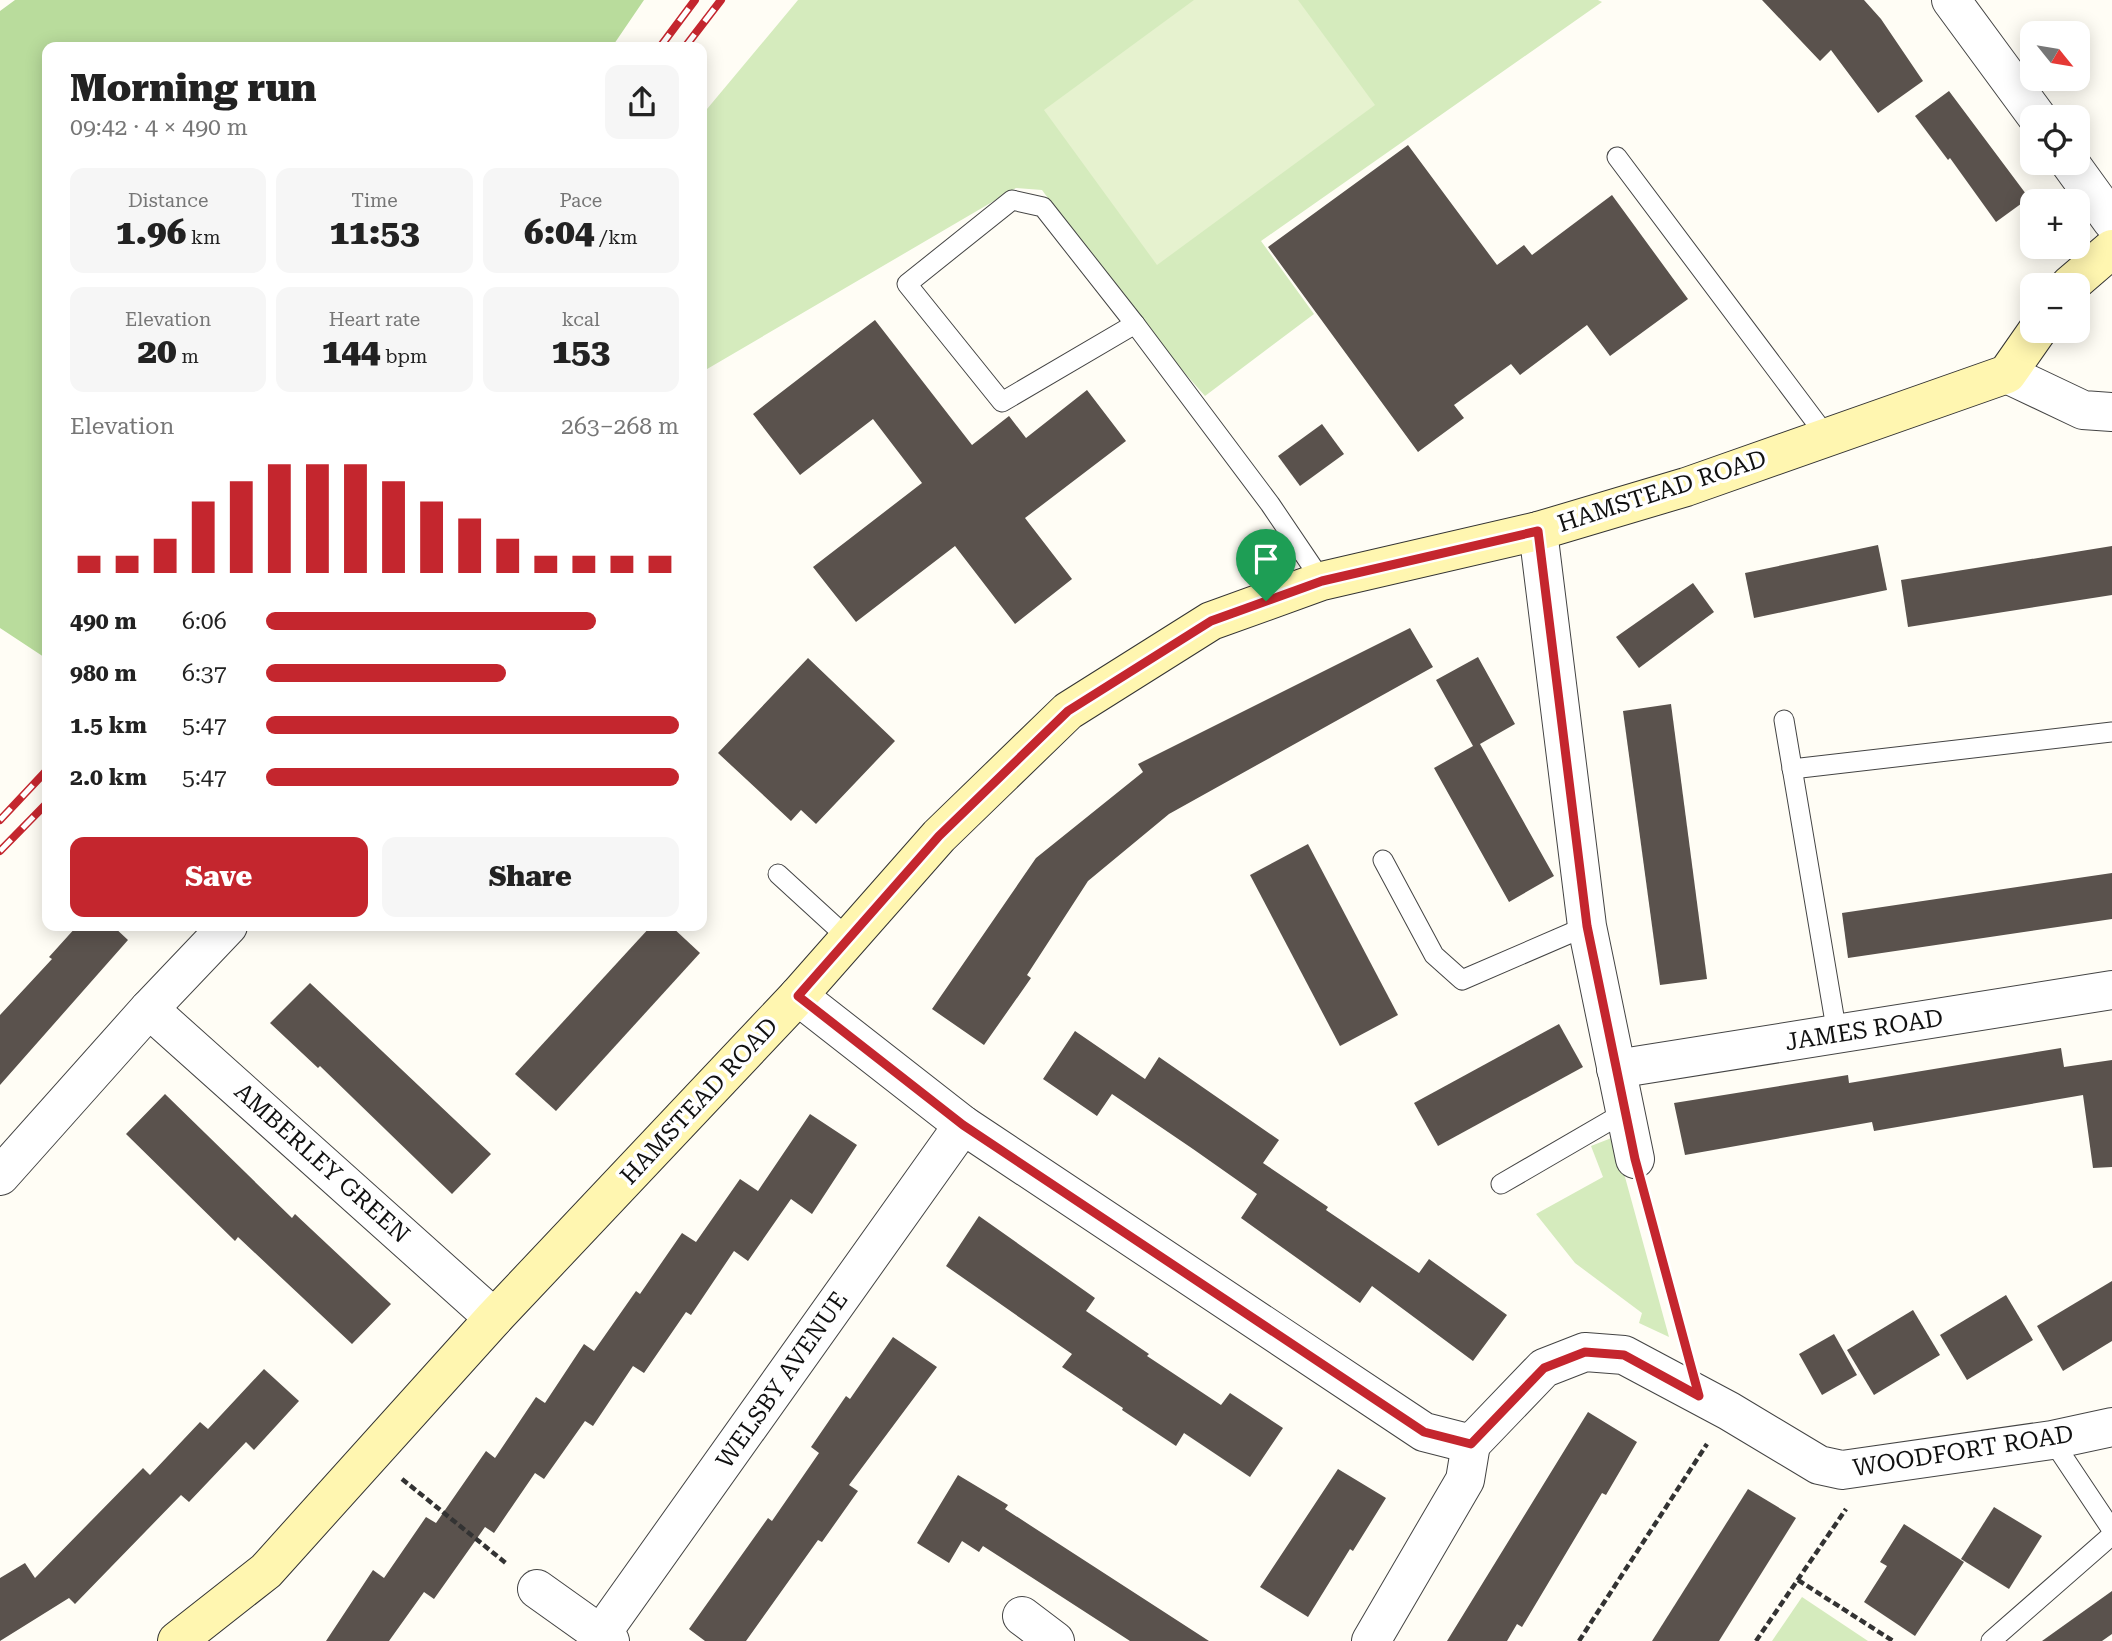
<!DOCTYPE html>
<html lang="en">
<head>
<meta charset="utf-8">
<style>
  :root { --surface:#fff; --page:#f6f6f6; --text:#222; --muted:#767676; --accent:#c4262e }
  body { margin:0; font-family:"Roboto Serif",serif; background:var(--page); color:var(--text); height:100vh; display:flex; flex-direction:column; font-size:26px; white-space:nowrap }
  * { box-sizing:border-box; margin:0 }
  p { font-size:23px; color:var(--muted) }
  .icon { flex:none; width:38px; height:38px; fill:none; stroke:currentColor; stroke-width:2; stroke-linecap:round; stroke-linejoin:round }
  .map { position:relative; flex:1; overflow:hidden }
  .details { position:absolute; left:42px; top:42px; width:665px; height:889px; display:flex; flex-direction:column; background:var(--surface); border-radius:14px; box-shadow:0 4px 18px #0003 }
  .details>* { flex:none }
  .needle { width:46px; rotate:120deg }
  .fabs { position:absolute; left:2020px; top:21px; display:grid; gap:14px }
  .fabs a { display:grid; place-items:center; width:70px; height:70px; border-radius:14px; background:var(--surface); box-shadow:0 4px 18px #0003; font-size:35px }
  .pin { position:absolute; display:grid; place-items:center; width:60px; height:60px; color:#fff; margin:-72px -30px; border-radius:50% 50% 50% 0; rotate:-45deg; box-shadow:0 0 7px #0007 }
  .pin .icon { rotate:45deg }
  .round { display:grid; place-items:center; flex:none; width:74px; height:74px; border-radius:14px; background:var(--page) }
  .headline { display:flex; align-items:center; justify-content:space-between; height:119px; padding:0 28px }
  h1 { font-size:38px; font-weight:800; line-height:52px }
  .figures { display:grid; grid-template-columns:repeat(3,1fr); gap:10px; height:119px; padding:7px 28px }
  .figures div { display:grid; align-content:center; border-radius:14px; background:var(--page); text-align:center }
  .figures b { font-size:35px; font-weight:800 }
  .figures small { font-size:19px; font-weight:400 }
  .figures p { font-size:19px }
  .chart { height:196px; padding:14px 28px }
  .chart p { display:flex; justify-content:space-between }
  .chart svg { width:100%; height:126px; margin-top:7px; stroke:var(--accent); stroke-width:6 }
  .cta { display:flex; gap:14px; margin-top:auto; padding:14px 28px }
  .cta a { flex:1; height:80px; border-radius:14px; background:var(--accent); color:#fff; font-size:28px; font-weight:800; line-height:80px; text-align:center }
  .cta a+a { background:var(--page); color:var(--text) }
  ul { padding:0 28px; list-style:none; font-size:23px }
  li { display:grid; grid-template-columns:112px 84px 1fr; align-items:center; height:52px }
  li i { height:18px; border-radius:9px; background:var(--accent) }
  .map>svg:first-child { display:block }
  .green { fill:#d5ebbd }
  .forest { fill:#b9dc9c }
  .pitch { fill:#e6f2cf }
  .building { fill:#5a524d }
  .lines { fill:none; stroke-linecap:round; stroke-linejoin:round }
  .service-casing { stroke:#444; stroke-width:21 }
  .minor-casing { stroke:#444; stroke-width:40 }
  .secondary-casing { stroke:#333; stroke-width:40 }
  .path { stroke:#333; stroke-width:4.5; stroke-dasharray:7 3.5; stroke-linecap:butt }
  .service { stroke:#fff; stroke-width:19 }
  .minor { stroke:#fff; stroke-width:38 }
  .secondary { stroke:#fff6b0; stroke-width:38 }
  .rail-casing { stroke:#c4262e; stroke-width:8 }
  .rail { stroke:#fff; stroke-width:5; stroke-dasharray:16; stroke-linecap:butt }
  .route-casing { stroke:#fff; stroke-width:14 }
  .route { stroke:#c4262e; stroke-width:9 }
  .labels { text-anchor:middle; stroke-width:7; stroke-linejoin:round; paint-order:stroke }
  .street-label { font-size:24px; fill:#111; stroke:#fff }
</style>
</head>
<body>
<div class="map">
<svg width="2112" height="1641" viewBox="0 0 2112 1641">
  <rect width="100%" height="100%" fill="#fffdf5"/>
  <g class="green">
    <path d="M798,0h800l4,2 -341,239 53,73 -109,82 -68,-77 -95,-129 -26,-2 -314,184v-257z"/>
    <path d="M1614,1137l55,200 -30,-14 3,-10 -67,-50 -39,-49 67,-37 -12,-31z"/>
    <path d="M1802,1597l66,44h-96z"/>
  </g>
  <path class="forest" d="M15,0h629l-32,47h-565v612l-47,-31v-617z"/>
  <path class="pitch" d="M1194,0h104l77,105 -218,160 -113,-155z"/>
  <g class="building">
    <path d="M1762,0h102l17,19 42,62 -45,32 -47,-63 -11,11z"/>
    <path d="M1949,91l80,107 -33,24 -46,-64 -2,2 -33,-44z"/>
    <path d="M1408,145l89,120 27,-20 8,10 80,-60 76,104 -78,57 -23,-31 -67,50 -9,-11 -57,41 10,13 -46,34 -150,-205z"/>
    <path d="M875,320l97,125 37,-29 17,22 61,-48 39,51 -101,77 47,61 -57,45 -60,-78 -99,76 -43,-55 109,-84 -49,-64 -73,56 -47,-61z"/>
    <path d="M1322,424l22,30 -44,32 -22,-30z"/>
    <path d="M1878,545l9,45 -133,28 -9,-45z"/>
    <path d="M2112,546v49l-204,32 -7,-47z"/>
    <path d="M1693,583l21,29 -75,56 -23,-31z"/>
    <path d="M1410,628l23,39 -264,147 -81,67 -61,94 4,3 -47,67 -52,-36 104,-151 107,-86 -5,-8z"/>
    <path d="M1478,657l37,67 -35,20 74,132 -45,26 -75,-134 39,-22 -37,-66z"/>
    <path d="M808,658l87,83 -79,83 -15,-14 -10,11 -73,-68z"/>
    <path d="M1671,704l36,275 -47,6 -37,-274z"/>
    <path d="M1308,844l90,171 -58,31 -90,-171z"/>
    <path d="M2112,873v46l-264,39 -6,-45z"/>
    <path d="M77,926h36l15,14 -128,145v-70l52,-56 -3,-2z"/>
    <path d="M651,926h20l29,27 -144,158 -41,-37z"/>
    <path d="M310,983l181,171 -39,40 -132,-128 -2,2 -48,-45z"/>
    <path d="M1559,1024l24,43 -145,79 -24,-43z"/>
    <path d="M1075,1031l70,48 14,-22 120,83 -16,23 65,44 -2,3 93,63 10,-14 78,56 -34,46 -101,-75 -12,17 -119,-85 16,-24 -64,-45 -81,-55 -15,22 -54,-37z"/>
    <path d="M2061,1048l3,19 48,-7v107l-19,1 -10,-73 -209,36 -2,-9 -187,33 -11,-52 174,-28 1,8z"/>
    <path d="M165,1094l127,124 3,-4 96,90 -39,40 -114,-107 -3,4 -109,-107z"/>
    <path d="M810,1114l47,31 -45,69 -21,-15 -43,62 -14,-10 -43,64 -5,-3 -42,61 -11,-7 -40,60 -8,-5 -41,58 -9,-6 -41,60 -9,-6 -51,72 -10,-7 -35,49h-63l47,-71 11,8 42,-61 10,6 50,-72 9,7 41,-61 9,6 39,-59 10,7 42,-60 4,3 42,-61 14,9 44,-63 18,12z"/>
    <path d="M979,1216l116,82 -9,13 63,43 -2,2 74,49 9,-12 53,35 -33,49 -66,-44 -8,13 -54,-36 1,-2 -61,-41 10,-13 -126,-88z"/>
    <path d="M2112,1281v60l-49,30 -26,-45z"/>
    <path d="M2006,1295l27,45 -66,40 -27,-45z"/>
    <path d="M1913,1310l27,45 -66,40 -27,-45z"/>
    <path d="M1834,1334l23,41 -35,20 -23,-41z"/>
    <path d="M893,1337l44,30 -88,118 9,6 -36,51 -4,-2 -72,101h-41l-16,-12 79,-111 4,3 47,-68 -8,-6 35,-51 4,3z"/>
    <path d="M264,1369l35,32 -45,49 -8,-8 -57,60 -8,-7 -106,109 -6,-6 -69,43v-63l25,-15 10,15 108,-110 7,7 50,-53 8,7z"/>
    <path d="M1588,1412l49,30 -31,53 -4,-2 -80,134 -5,-3 -10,17h-60z"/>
    <path d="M1338,1469l48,29 -33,53 -3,-2 -42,68 -48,-30z"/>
    <path d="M958,1475l50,30 -3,4 204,132h-79l-147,-95 -4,6 -17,-11 -13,22 -32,-20z"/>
    <path d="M1748,1489l48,29 -77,123h-67z"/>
    <path d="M1994,1507l48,29 -33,53 -48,-30z"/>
    <path d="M1904,1524l60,38 -49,74 -51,-34 23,-36 -7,-4z"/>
    <path d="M2112,1591v43l-10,7h-60z"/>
  </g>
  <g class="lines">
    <defs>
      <g id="service">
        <path d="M1617,157l210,280"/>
        <path d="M1012,200l31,7 92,117 -133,78 -95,-118z"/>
        <path d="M1135,324l135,180 52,77"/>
        <path d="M1784,720l53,314"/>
        <path d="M1792,769l320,-37"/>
        <path d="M1383,860l51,95 28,25 125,-54"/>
        <path d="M778,874l71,65"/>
        <path d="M1501,1184l124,-72"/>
        <path d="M2052,1440l60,90"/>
        <path d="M1991,1641l121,-106"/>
      </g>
      <g id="minor">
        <path d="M1951,0l86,117"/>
        <path d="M2070,163l42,58"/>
        <path d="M2007,374l76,36 29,2"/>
        <path d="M1538,531l49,395 48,233"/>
        <path d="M798,996l165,129 461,307 47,12 73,-76 41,-16 39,3 105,56 90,54 23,5 210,-30 60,-13"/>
        <path d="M149,1009l345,309"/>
        <path d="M1616,1069l496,-79"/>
        <path d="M0,1176l149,-167 79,-83"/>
        <path d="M537,1589l73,52"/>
        <path d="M1022,1616l33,25"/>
        <path d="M601,1634l362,-509"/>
        <path d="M1371,1641l94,-161 6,-36"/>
      </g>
      <g id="secondary">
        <path d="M2070,285l42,-36"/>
        <path d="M177,1641l89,-70 228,-253 304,-322 141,-160 129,-125 143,-90 111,-40 216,-50 148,-44 321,-113 30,-43"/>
      </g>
    </defs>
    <use href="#service" class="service-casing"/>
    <use href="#minor" class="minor-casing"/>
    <use href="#secondary" class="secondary-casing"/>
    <g class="path">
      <path d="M1644,1194l40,147"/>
      <path d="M402,1479l105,85"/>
      <path d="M1798,1580l95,61"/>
      <path d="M1579,1641l128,-197"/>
      <path d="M1756,1641l90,-132"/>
    </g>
    <use href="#service" class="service"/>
    <use href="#minor" class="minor"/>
    <use href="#secondary" class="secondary"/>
    <defs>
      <g id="rail">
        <path d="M660,47l35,-47"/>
        <path d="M685,47l36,-47"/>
        <path d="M0,820l47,-50"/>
        <path d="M0,851l47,-48"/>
      </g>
    </defs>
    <use href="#rail" class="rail-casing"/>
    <use href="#rail" class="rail"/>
  </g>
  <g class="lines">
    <defs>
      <path id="route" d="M1538,531l49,395 48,233 64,237 -75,-41 -39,-3 -41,16 -73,76 -47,-12 -461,-307 -165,-129 141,-160 129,-125 143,-90 111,-40z"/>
    </defs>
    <use href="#route" class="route-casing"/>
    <use href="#route" class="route"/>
  </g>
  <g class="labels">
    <g class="street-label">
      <text transform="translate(1662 491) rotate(-18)" y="8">HAMSTEAD ROAD</text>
      <text transform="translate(1864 1030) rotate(-9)" y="8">JAMES ROAD</text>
      <text transform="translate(699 1101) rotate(-47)" y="8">HAMSTEAD ROAD</text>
      <text transform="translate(322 1163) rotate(42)" y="8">AMBERLEY GREEN</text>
      <text transform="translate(782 1380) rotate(-55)" y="8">WELSBY AVENUE</text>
      <text transform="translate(1963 1451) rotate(-9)" y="8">WOODFORT ROAD</text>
    </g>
  </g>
</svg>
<div class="fabs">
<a><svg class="needle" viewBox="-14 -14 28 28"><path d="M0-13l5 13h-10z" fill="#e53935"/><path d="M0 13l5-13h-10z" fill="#767676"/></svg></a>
<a><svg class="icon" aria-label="locate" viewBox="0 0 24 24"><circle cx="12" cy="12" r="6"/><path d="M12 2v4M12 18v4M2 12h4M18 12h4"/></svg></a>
<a>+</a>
<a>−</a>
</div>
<div class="pin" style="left:1266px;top:601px;background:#1e9e55"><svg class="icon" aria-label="arrive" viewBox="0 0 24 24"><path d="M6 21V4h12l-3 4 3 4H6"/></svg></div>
<section class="details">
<div class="headline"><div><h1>Morning run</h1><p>09:42 · 4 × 490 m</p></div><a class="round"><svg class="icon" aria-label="share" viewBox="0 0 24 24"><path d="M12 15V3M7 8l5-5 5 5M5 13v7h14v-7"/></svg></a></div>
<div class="figures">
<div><p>Distance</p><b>1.96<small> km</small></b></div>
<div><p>Time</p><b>11:53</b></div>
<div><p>Pace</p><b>6:04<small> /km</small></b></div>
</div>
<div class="figures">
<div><p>Elevation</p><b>20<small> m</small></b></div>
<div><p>Heart rate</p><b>144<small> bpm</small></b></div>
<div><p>kcal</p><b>153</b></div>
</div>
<div class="chart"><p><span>Elevation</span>263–268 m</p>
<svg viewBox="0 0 160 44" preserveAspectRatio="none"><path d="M5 44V38M15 44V38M25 44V32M35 44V19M45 44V12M55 44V6M65 44V6M75 44V6M85 44V12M95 44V19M105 44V25M115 44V32M125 44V38M135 44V38M145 44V38M155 44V38"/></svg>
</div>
<ul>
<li><b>490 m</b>6:06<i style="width:80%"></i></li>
<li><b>980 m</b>6:37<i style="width:58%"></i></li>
<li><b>1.5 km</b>5:47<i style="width:100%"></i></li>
<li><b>2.0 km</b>5:47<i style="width:100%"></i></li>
</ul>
<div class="cta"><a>Save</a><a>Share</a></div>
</section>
</div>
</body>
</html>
